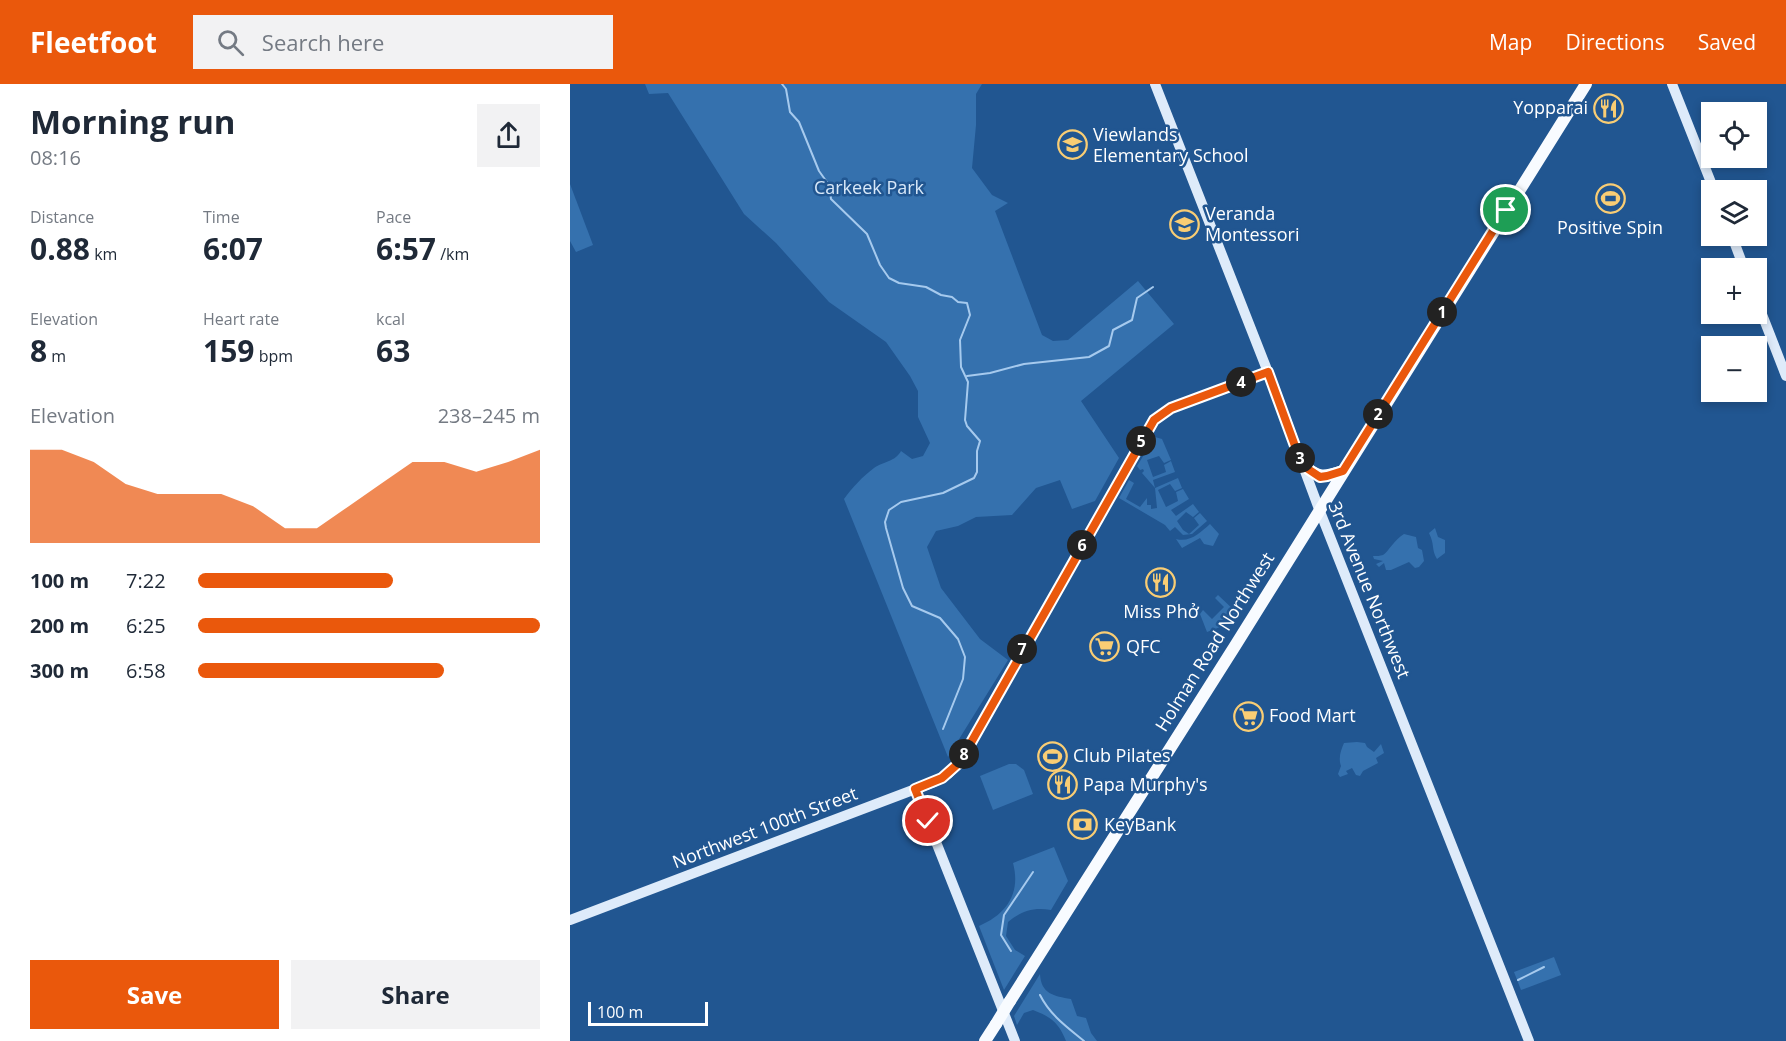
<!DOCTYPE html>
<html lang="en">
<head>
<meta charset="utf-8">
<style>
  :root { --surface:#fff; --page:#f2f2f3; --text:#1f2937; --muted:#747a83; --accent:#ea580c }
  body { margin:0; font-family:"Open Sans",sans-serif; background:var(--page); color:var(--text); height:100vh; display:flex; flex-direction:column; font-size:22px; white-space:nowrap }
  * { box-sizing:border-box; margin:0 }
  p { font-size:20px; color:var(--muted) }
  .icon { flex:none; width:33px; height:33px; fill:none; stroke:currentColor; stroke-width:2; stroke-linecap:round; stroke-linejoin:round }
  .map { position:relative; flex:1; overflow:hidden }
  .details { display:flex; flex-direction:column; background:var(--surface); width:570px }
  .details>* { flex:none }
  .buttons { position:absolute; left:1131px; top:18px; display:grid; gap:12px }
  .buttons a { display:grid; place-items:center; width:66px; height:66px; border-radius:0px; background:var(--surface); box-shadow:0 3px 9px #0003; font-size:30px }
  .scale { position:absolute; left:18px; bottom:15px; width:120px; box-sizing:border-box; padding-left:6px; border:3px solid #fff; border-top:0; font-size:16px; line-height:21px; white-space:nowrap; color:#fff; -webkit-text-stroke:4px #215691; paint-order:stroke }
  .pin { position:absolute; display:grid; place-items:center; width:51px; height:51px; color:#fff; margin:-26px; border:3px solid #fff; border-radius:50%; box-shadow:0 2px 6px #0007 }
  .km { position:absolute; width:30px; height:30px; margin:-15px; border-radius:50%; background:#222; color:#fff; font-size:16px; line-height:30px; text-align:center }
  .round { display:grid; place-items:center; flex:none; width:63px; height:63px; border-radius:0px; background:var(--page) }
  .head { display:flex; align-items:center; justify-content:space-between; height:102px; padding:0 30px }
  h1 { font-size:33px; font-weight:700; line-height:45px }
  .stats { display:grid; grid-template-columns:repeat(3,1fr); gap:9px; height:102px; padding:6px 30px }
  .stats div { display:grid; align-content:center }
  .stats b { font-size:30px; font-weight:700 }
  .stats small { font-size:16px; font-weight:400 }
  .stats p { font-size:16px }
  .chart { height:168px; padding:12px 30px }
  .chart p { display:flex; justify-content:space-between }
  .chart svg { width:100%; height:108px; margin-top:6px; fill:var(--accent); opacity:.7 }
  .primary-button { display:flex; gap:12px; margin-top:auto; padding:12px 30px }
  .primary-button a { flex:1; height:69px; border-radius:0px; background:var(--accent); color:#fff; font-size:24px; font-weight:700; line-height:69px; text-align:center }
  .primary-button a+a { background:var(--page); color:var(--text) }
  ul { padding:0 30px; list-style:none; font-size:20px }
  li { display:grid; grid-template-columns:96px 72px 1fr; align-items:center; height:45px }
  li i { height:15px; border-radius:8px; background:var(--accent) }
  header { display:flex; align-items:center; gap:36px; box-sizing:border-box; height:84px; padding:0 30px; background:var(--accent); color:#fff }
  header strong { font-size:28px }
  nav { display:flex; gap:33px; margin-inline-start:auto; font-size:21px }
  .search { width:420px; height:54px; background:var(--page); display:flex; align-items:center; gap:15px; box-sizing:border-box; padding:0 21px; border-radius:0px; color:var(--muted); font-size:22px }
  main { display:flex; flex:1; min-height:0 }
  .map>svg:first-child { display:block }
  .green { fill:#3571ae }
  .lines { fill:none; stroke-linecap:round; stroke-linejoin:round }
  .stream { stroke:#a6caee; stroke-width:2 }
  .secondary { stroke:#deebfa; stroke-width:10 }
  .primary { stroke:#f8fbff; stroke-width:12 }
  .primary-bridge { stroke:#f8fbff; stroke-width:12 }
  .route-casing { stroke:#fff; stroke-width:12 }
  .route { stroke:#ea580c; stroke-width:8 }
  .labels { text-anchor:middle; stroke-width:5; stroke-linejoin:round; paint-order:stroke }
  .poi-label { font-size:18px; fill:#fff; stroke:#215691; text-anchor:start }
  .park-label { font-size:18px; fill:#d8e8f9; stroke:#215691 }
  .street-label { font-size:18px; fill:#fff; stroke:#215691 }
</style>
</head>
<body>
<header>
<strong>Fleetfoot</strong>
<div class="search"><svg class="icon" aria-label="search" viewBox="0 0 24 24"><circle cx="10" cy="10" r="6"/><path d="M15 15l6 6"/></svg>Search here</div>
<nav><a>Map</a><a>Directions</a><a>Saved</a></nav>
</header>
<main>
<section class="details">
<div class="head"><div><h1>Morning run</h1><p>08:16</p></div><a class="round"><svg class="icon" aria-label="share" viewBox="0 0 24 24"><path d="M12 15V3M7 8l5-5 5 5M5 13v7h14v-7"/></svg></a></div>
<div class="stats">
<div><p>Distance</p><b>0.88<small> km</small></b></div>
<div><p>Time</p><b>6:07</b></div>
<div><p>Pace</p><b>6:57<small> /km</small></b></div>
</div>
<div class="stats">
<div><p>Elevation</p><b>8<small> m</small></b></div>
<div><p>Heart rate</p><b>159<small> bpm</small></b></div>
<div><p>kcal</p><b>63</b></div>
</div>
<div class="chart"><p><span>Elevation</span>238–245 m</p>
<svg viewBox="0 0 160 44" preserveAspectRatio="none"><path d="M0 44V6L10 6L20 11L30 20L40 24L50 24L60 24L70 29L80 38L90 38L100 29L110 20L120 11L130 11L140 15L150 11L160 6V44z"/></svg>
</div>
<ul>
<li><b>100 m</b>7:22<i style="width:57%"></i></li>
<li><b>200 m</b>6:25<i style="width:100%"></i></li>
<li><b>300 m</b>6:58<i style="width:72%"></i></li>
</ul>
<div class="primary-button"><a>Save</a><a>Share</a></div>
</section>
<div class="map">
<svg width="1216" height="957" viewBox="0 0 1216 957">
  <rect width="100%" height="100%" fill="#215691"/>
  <g class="green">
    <path d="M75,0h337l-6,10v31l-4,43 20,27 16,8 -13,8 47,124 11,6 15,-1 70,-59 36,43 -93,77 38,57 -24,43 -23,8 -12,-29 -24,8 -24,27 -36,2 -18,9 -22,5 -9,16 14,41 39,51 28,21 -60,97 -104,-258c9,-12 18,-22 30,-31 10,-7 21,-6 27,-17l11,8 11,-3 7,-13 -12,-26v-26l-8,-15 -24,-34 -57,-40 -53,-59 -32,-29 -76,-121 -19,1z"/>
    <path d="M0,100l23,61 -17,7 -6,-11z"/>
    <path d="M585,353l7,2 9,21 -7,3 -5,-7 -12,4 6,17 13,-5 -2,-7 7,-4 4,11 -22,8 2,8 23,-10 4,10 -7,3 -5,-7 -12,6 8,17 12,-6 -2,-9 7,-3 6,10 -18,11 5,6 17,-12 6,8 -6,5 -7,-5 -9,9 6,9 6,4 10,-9 -5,-7 6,-5 7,8 -15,13 -9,1 -8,-8 -5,4 -5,-6 -46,-27 10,-18 5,3 -8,16 14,8 7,-9v7h4v4l6,-1 -2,-20 -13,-15 2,-2 -1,-2 -3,1 -3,-4z"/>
    <path d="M640,440l9,10 -6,12 -9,-2 -4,-6 -18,10 -6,-9c14,4 25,-7 34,-15z"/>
    <path d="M865,444l3,9 7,3v13l-8,6c-6,-10 -2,-14 -8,-26z"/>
    <path d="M834,450l12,3 2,11 4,2 2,11 -5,6 -4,1 -6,-6 -18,8h-5l-2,-7 -5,4 -3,-3 7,-3 -9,-2 -1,-3c4,0 7,0 10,-1 5,-3 12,-16 21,-21z"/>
    <path d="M648,511l18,17 -8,12 -21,8 -7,-18 3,-4 9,9 12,-12 -9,-9z"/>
    <path d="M787,658l8,1 2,4 7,5 7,-8 3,9 -8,5 2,5 -15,8 -3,5 -4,-1 -4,-7 -6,3 2,3 -8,3 -2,-3 3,-8c-3,-8 0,-16 3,-23z"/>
    <path d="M439,680h7l8,6 9,24 -40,16 -13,-34z"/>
    <path d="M484,763l14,34 -17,29c-18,-3 -29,1 -43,12l-2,14 9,14 10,6 -21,34 -25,-64c28,-12 42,-33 34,-63z"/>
    <path d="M984,873l7,18 -40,15 -7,-18z"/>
    <path d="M470,890c1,20 14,22 31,25l6,17 9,2 5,15 6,8h-31c-7,-18 -15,-24 -33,-31l-9,3 -7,12 -3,-9z"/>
  </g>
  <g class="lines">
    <g class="stream">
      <path d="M212,0l4,5 4,23 9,10 20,49 10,14 2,14 36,35 13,31 9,13 10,5 27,4 15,8 11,2 6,5 9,1 3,12 -10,25 1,27 7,15 -3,38 2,6 13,15 -3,10v21l-3,6 -31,15 -42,9 -12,8 -4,12 1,6 17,60 9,18 28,12 18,21 7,18 -2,22 -20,50"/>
      <path d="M397,292l23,-3 34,-9 65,-7 20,-11 4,-16 19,-10 5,-22 16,-11"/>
      <path d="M441,867l-10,-16 3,-20 29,-43"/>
      <path d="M948,896l26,-13"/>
      <path d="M470,911c10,20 27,32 44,46"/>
    </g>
    <g class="secondary">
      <path d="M585,0l118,301 46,124 210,532"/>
      <path d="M1102,0l42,106"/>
      <path d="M1162,152l12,32"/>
      <path d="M1186,215l30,77"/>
      <path d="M345,705l100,252"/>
      <path d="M0,836l364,-138 14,-8 12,-12 194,-342 17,-12 97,-36"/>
    </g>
    <g class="primary">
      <path d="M732,381c18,13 20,13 41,6"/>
      <path d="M440,917l225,-355 351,-562"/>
      <path d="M415,957l11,-17"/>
    </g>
    <path class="primary-bridge" d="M426,940l14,-23"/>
  </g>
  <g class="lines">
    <defs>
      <path id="route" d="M358,737l-13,-32 27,-11 18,-16 194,-342 17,-12 97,-36 34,93 18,12 7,-1 16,-5 163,-261"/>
    </defs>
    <use href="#route" class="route-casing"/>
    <use href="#route" class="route"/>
  </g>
  <defs>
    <symbol id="restaurant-ring" viewBox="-11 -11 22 22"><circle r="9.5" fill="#215691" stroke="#f9cd74" stroke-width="1.5"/><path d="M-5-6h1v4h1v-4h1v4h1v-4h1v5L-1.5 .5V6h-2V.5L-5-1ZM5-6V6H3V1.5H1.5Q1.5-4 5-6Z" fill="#f9cd74"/></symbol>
    <symbol id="school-ring" viewBox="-11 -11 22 22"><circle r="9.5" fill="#215691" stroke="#f9cd74" stroke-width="1.5"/><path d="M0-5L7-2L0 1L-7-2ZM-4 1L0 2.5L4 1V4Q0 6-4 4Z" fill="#f9cd74"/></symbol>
    <symbol id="stadium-ring" viewBox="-11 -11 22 22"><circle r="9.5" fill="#215691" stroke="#f9cd74" stroke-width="1.5"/><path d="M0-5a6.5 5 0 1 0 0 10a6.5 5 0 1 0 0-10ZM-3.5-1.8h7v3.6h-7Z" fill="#f9cd74"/></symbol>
    <symbol id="supermarket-ring" viewBox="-11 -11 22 22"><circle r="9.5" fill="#215691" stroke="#f9cd74" stroke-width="1.5"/><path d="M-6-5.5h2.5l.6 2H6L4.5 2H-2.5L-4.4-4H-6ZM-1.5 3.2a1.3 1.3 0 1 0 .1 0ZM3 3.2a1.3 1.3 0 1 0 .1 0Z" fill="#f9cd74"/></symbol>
    <symbol id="bank-ring" viewBox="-11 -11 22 22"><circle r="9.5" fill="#215691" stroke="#f9cd74" stroke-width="1.5"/><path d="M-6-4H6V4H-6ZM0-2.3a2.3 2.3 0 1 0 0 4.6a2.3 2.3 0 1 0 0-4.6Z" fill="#f9cd74"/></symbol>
  </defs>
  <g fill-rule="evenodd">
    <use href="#restaurant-ring" x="1022" y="8" width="33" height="33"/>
    <use href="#school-ring" x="486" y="44" width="33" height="33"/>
    <use href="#stadium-ring" x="1024" y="98" width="33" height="33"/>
    <use href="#school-ring" x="598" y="124" width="33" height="33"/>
    <use href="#restaurant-ring" x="574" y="482" width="33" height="33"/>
    <use href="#supermarket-ring" x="518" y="546" width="33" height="33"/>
    <use href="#supermarket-ring" x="662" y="616" width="33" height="33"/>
    <use href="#stadium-ring" x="466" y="656" width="33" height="33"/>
    <use href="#restaurant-ring" x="476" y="684" width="33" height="33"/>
    <use href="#bank-ring" x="496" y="724" width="33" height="33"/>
  </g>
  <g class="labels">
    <g class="poi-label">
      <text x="1018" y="30" text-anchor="end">Yopparai</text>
      <text x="523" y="57">Viewlands<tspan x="523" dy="21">Elementary School</tspan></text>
      <text x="635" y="136">Veranda<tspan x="635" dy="21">Montessori</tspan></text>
      <text x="1040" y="150" text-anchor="middle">Positive Spin</text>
      <text x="591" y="534" text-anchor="middle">Miss Phở</text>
      <text x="556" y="569">QFC</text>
      <text x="699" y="638">Food Mart</text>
      <text x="503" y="678">Club Pilates</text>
      <text x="513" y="707">Papa Murphy's</text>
      <text x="534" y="747">KeyBank</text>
    </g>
    <g class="park-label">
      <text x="299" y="110">Carkeek Park</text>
    </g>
    <g class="street-label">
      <text transform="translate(799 506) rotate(68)" y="6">3rd Avenue Northwest</text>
      <text transform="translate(645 558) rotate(-58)" y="6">Holman Road Northwest</text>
      <text transform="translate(195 744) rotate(-21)" y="6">Northwest 100th Street</text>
    </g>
  </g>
</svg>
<div class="buttons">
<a><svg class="icon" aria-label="locate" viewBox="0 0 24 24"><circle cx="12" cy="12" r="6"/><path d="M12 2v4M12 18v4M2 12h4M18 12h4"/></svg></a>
<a><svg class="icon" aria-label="layers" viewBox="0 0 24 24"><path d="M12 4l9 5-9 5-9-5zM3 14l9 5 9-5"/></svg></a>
<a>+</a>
<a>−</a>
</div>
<div class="scale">100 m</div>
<div class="pin" style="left:936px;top:126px;background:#1e9e55"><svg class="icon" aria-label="arrive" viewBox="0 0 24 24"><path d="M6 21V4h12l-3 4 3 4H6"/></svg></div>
<div class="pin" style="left:358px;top:737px;background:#d93025"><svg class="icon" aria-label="check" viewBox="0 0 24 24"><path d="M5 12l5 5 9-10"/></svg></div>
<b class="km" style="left:872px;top:228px">1</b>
<b class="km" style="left:808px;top:330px">2</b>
<b class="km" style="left:730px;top:374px">3</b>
<b class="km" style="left:671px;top:298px">4</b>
<b class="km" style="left:571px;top:357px">5</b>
<b class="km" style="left:512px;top:461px">6</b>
<b class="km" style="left:452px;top:565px">7</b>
<b class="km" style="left:394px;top:670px">8</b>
</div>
</main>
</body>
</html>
